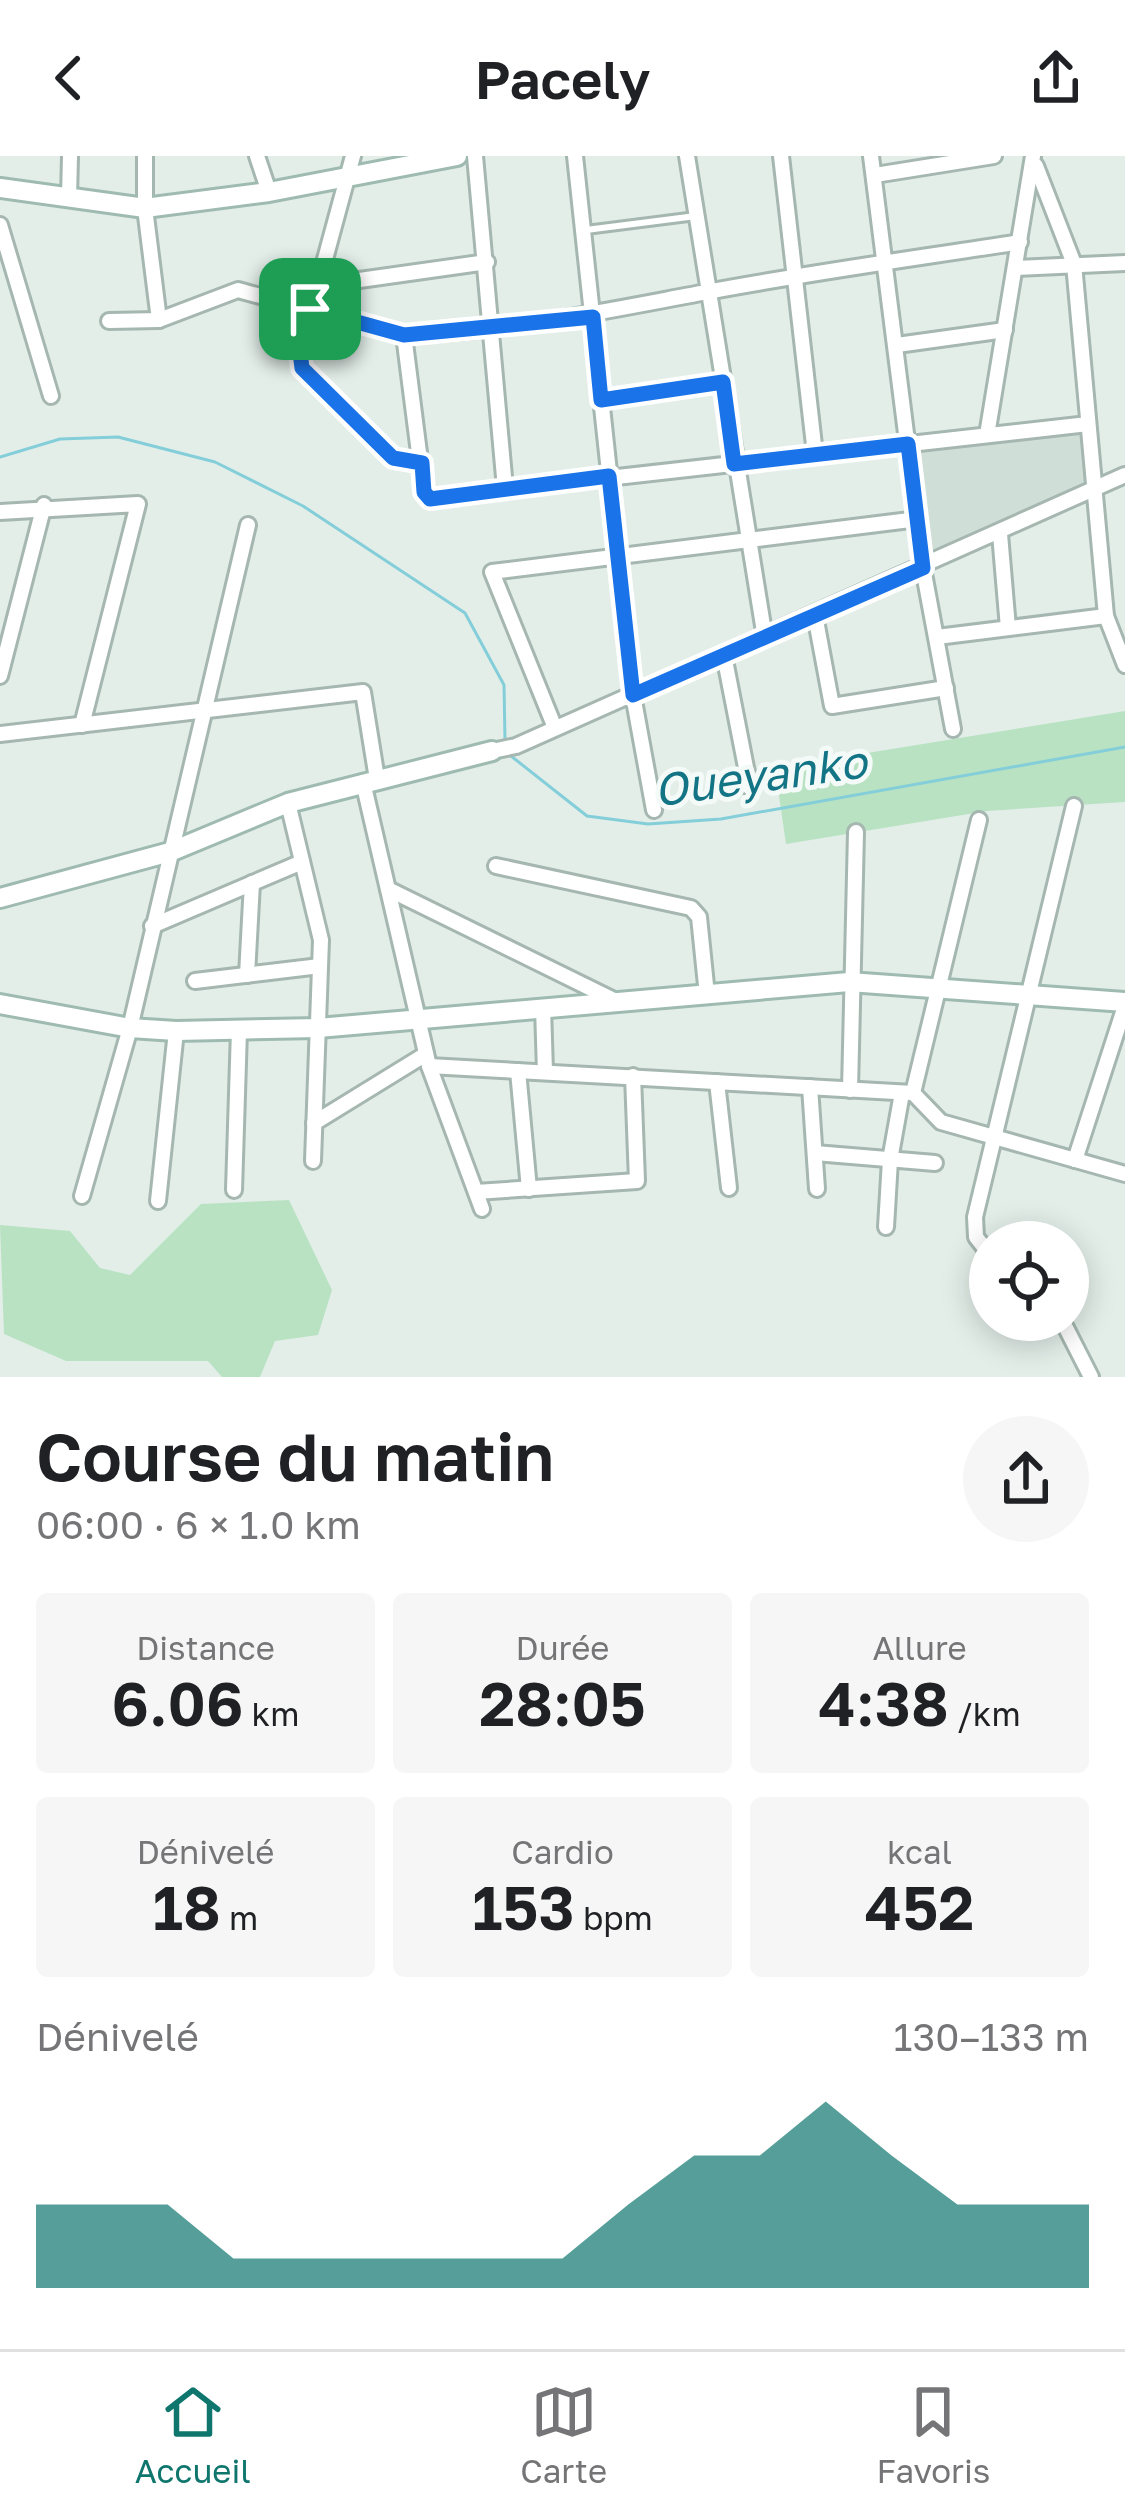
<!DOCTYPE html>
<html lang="fr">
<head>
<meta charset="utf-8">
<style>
  :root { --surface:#fff; --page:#f6f6f6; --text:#202124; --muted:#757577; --line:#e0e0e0; --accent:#0f766e }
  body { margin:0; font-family:"Golos Text",sans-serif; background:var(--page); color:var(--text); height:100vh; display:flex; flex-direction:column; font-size:45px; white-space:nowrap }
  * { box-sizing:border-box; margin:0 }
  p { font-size:39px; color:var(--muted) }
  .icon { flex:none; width:66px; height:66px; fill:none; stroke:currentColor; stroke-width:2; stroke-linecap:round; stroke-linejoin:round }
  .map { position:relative; height:1221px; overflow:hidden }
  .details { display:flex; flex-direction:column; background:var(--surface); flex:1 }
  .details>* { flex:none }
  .tools { position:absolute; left:969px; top:1065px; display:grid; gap:24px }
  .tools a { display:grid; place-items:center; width:120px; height:120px; border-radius:50%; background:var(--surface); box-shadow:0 6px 30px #0003; font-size:60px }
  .pin { position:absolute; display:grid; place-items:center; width:102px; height:102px; color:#fff; margin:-51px; border-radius:24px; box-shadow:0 6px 18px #0006 }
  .round { display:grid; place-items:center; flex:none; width:126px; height:126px; border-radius:63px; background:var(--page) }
  .summary { display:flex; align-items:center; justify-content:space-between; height:204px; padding:0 36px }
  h1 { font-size:66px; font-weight:600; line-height:90px }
  .stats { display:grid; grid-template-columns:repeat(3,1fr); gap:18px; height:204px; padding:12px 36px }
  .stats div { display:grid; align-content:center; border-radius:12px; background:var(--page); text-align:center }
  .stats b { font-size:60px; font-weight:600 }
  .stats small { font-size:33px; font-weight:400 }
  .stats p { font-size:33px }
  .chart { height:336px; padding:24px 36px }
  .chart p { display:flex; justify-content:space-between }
  .chart svg { width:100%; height:216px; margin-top:12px; fill:var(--accent); opacity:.7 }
  header { display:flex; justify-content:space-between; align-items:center; height:156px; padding:0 36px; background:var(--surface); font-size:54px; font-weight:600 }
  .tab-bar { display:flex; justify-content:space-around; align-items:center; height:168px; border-top:3px solid var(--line); background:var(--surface); font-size:33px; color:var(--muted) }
  .tab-bar a { display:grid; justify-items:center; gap:6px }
  .tab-bar .selected { color:var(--accent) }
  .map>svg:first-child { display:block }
  .built { fill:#d0ded8 }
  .green { fill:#b9e2c3 }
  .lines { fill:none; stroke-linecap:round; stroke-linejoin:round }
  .stream { stroke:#84ced9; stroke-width:3 }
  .lane-casing { stroke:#a5b7b0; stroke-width:12 }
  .street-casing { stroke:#a5b7b0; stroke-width:20 }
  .secondary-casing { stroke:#9fbbb1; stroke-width:24 }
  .lane { stroke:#fff; stroke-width:6 }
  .street { stroke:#fff; stroke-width:14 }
  .secondary { stroke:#fff; stroke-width:18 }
  .route-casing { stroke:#fff; stroke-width:24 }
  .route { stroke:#1a73e8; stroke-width:15 }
  .labels { text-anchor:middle; stroke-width:10; stroke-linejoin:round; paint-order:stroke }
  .water-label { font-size:45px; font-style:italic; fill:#127485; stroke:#f4faf7 }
</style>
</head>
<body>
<header><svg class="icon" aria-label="back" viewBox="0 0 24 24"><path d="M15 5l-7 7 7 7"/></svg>Pacely<svg class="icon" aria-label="share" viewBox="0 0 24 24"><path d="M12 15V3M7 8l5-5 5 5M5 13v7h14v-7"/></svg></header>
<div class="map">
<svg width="1125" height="1221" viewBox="0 0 1125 1221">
  <rect width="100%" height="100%" fill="#e3eee9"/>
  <path class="built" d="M1084,264l5,66 -177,72 -11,-119z"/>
  <g class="green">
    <path d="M1125,555v91l-138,9 -201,33 -11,-76z"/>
    <path d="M289,1044l43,90 -14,45 -43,6 -15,36h-38l-14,-16h-142l-62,-27 -4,-109 70,6 30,37 30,7 71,-71z"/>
  </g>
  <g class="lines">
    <g class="stream">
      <path d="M0,301l60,-18 58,-2 97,25 88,44 162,107 39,72 1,56"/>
      <path d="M511,600l76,60 61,8 73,-5 404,-72"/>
    </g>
    <defs>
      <path id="lane" d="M586,74l110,-14"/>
      <g id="street">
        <path d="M145,0v52l14,112"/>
        <path d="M257,0l12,36"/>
        <path d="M353,0l-54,199 3,13 91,90 28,5"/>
        <path d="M475,0l30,332"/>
        <path d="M575,0l58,539 21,115"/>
        <path d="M687,0l78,482"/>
        <path d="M781,0l34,298"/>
        <path d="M871,0l52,412 30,161"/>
        <path d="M1036,10l38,98 32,352 19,49"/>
        <path d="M875,19l119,-19"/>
        <path d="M69,42l1,-42"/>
        <path d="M0,69l51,171"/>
        <path d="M1015,112l110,-5"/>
        <path d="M317,130l170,-24"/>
        <path d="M109,165l50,-1 79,-30 166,45c105,-3 205,-25 308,-44 102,-19 205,-33 308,-49"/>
        <path d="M404,179l20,157 6,6 658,-74"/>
        <path d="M897,189l108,-15"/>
        <path d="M601,244l122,-18"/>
        <path d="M987,279l46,-279"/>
        <path d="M0,356l138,-8 -56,221"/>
        <path d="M1000,378l8,94"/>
        <path d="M815,459l17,91 114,-18"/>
        <path d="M937,481l169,-21"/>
        <path d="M724,499l26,133"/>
        <path d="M0,520l44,-171"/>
        <path d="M555,572l-63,-156 426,-53"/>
        <path d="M0,578l363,-42 14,87"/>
        <path d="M492,595l24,-5 609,-271"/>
        <path d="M363,626l66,284 53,143"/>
        <path d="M288,647l33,137 -8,221"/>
        <path d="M979,664l-66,273 28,29 184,52"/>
        <path d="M496,710l195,42 8,9 8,78"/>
        <path d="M388,733l230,113"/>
        <path d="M152,770l150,-64"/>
        <path d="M247,819l5,-92"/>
        <path d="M195,825l125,-15"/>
        <path d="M543,851l2,65"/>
        <path d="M429,910l484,27"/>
        <path d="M518,915l11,118"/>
        <path d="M717,926l12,106"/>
        <path d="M810,931l7,102"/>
        <path d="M850,934l6,-258"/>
        <path d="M314,967l112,-69"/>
        <path d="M815,997l120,10"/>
        <path d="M1075,1004l50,-154"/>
        <path d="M234,1034l5,-160"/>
        <path d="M476,1036l161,-11 -4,-105"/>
        <path d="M82,1040l48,-168 118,-503"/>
        <path d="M158,1045l18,-170"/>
        <path d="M886,1071l4,-67 12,-67"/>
        <path d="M990,1099l-14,-18 -1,-20 99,-411"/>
        <path d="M1062,1164l29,57"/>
      </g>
      <g id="secondary">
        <path d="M0,32l145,20 124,-16 188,-36"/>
        <path d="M0,742l170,-46 118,-49 204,-52"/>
        <path d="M0,848l130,24 46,3 142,-3 531,-46 276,20"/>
      </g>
    </defs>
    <use href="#lane" class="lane-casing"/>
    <use href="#street" class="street-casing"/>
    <use href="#secondary" class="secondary-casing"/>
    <use href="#lane" class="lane"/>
    <use href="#street" class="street"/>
    <use href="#secondary" class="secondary"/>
  </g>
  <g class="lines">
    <defs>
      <path id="route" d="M310,153l94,26 189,-18 8,83 122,-18 11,82 174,-20 15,124 -290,127 -24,-219 -179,23 -6,-7 -2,-29 -29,-5 -91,-90 -3,-24z"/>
    </defs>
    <use href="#route" class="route-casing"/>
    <use href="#route" class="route"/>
  </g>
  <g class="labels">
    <g class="water-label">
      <text transform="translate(760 620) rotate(-8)" y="16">Oueyanko</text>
    </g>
  </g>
</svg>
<div class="tools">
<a><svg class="icon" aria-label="locate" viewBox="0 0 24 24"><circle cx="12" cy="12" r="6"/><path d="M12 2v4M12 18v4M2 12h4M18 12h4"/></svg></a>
</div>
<div class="pin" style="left:310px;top:153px;background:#1e9e55"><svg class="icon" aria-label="arrive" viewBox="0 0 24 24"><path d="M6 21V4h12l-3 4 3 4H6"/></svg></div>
</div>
<section class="details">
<div class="summary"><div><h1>Course du matin</h1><p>06:00 · 6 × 1.0 km</p></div><a class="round"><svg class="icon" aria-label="share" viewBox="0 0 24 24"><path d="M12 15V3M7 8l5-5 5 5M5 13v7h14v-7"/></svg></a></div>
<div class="stats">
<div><p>Distance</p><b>6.06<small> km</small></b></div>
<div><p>Durée</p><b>28:05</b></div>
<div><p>Allure</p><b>4:38<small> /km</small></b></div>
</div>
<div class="stats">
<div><p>Dénivelé</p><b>18<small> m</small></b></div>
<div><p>Cardio</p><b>153<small> bpm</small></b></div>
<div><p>kcal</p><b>452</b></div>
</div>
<div class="chart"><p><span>Dénivelé</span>130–133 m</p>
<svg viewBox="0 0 160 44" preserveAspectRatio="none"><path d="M0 44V27L10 27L20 27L30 38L40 38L50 38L60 38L70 38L80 38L90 27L100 17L110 17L120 6L130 17L140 27L150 27L160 27V44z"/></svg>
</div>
</section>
<nav class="tab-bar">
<a class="selected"><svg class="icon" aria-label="home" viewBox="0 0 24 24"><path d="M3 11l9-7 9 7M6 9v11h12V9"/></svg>Accueil</a>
<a><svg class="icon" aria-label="map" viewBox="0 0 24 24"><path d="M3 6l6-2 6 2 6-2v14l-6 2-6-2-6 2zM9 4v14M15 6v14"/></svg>Carte</a>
<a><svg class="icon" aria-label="saved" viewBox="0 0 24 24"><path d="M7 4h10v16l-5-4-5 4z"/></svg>Favoris</a>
</nav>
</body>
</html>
